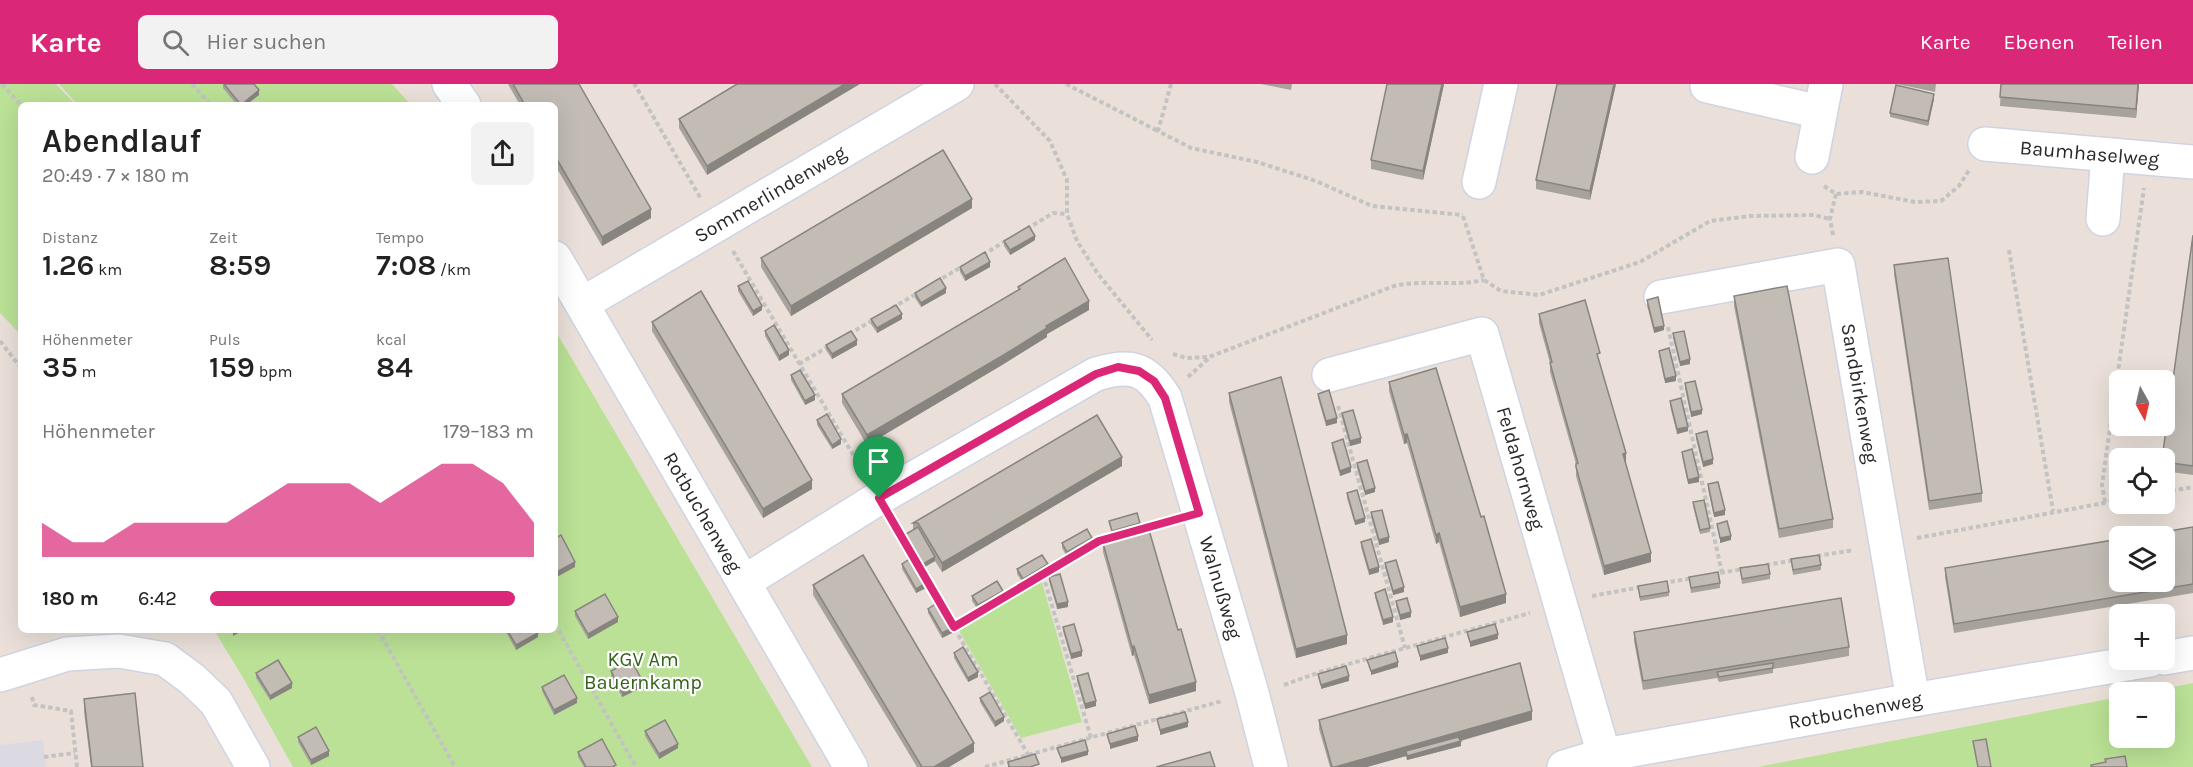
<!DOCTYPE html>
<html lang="de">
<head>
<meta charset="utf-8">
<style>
  :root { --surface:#fff; --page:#f2f2f2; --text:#222; --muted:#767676; --accent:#db2777 }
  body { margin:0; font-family:Karla,sans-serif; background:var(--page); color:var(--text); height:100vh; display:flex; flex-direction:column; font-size:22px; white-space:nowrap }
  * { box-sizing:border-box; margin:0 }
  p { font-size:20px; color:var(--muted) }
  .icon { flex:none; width:33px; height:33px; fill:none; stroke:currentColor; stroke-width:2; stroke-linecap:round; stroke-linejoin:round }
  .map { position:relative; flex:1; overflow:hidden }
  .sheet { position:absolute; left:18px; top:18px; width:540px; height:531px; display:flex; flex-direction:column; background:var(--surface); border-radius:9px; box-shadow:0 6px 24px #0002 }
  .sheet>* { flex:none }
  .needle { width:39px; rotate:172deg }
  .controls { position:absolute; left:2109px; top:286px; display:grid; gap:12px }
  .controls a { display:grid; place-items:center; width:66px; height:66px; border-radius:9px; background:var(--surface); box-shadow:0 6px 24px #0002; font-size:30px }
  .pin { position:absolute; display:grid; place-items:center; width:51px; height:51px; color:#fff; margin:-62px -26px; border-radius:50% 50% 50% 0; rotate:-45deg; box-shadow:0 0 6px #0007 }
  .pin .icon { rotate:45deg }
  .round { display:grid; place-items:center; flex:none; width:63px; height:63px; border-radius:9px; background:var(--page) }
  .overview { display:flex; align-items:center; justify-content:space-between; height:102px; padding:0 24px }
  h1 { font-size:33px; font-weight:600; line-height:45px }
  .figures { display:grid; grid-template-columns:repeat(3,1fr); gap:9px; height:102px; padding:6px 24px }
  .figures div { display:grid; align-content:center }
  .figures b { font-size:30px; font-weight:600 }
  .figures small { font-size:16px; font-weight:400 }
  .figures p { font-size:16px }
  .chart { height:168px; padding:12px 24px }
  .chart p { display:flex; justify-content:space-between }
  .chart svg { width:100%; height:108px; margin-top:6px; fill:var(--accent); opacity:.7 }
  ul { padding:0 24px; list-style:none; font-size:20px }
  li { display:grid; grid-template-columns:96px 72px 1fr; align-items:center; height:45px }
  li i { height:15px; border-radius:8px; background:var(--accent) }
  header { display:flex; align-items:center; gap:36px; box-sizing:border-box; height:84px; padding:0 30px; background:var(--accent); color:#fff }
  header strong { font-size:28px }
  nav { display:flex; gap:33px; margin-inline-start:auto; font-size:21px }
  .search { width:420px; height:54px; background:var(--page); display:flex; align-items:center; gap:15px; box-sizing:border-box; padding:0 21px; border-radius:9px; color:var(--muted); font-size:22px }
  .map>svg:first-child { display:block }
  .industrial { fill:#dbdae2 }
  .green { fill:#bae195 }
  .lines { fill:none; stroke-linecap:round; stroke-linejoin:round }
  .minor-casing { stroke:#ced4e1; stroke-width:36 }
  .path { stroke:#c3c3c3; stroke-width:4; stroke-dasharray:4.5 3; stroke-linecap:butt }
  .minor { stroke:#fff; stroke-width:33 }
  .wall { fill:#a7a29c }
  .shaded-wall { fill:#88847f }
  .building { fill:#c2bcb5; stroke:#88847f; stroke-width:1.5 }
  .route-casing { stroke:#fff; stroke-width:12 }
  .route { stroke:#db2777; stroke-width:8 }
  .labels { text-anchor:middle; stroke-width:4.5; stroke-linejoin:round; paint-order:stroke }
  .street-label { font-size:20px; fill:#282828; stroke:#fff }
  .park-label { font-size:20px; fill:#33631a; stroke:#fff }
</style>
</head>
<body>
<header>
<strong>Karte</strong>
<div class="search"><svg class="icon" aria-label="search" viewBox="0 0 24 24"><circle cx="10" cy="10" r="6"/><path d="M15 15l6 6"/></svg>Hier suchen</div>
<nav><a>Karte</a><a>Ebenen</a><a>Teilen</a></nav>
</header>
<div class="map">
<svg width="2193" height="683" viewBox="0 0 2193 683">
  <rect width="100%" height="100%" fill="#eae0d9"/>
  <path class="industrial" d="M43,656l3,27h-46v-22z"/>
  <g class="green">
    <path d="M0,0h56l20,21h-55v230l-21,-22z"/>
    <path d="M59,0h333l19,21h-333z"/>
    <path d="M555,246l257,437h-519l-48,-86 -31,-51h341z"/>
    <path d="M1041,495l41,143 -61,16 -63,-109z"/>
    <path d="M2193,599v84h-435l361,-70 1,41h44v-45h-22z"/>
  </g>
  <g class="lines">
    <defs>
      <g id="minor">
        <path d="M449,0l15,21"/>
        <path d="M1707,2l113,26"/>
        <path id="s1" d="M1985,60l208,18"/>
        <path d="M1812,73l14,-73"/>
        <path d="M1479,98l22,-98"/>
        <path d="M2103,135l5,-64"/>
        <path id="s2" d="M555,174l296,509"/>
        <path id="s3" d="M1661,213l177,-32 75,435"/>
        <path id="s4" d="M582,220l375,-220"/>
        <path id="s5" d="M1329,291l153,-41 122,421"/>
        <path id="s6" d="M744,498l135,-84 217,-124c34,-10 50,-7 69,24l87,295 19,74"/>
        <path d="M2164,574l29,-5"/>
        <path d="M0,591l67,-21 52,-3 46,8 27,20 24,23 37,65"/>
        <path id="s7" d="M1564,683l40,-12 309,-55 237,-40"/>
      </g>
    </defs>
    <use href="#minor" class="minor-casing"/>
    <g class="path">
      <path d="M2,0l19,21"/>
      <path d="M192,0l19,21"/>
      <path d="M637,0l-2,1 66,114"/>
      <path d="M995,0l55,57 17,39v34l10,27 21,33 54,66"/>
      <path d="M1066,0l92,47"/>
      <path d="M1171,0l-13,47 33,17 66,14 59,19 56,25 91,9"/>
      <path d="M1824,102l12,8 26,-2 53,10 26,-1 18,-15 10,-16"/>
      <path d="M1463,132l21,64 17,11 38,4 101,-33 70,-41 40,-5 64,-1 16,4"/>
      <path d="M1027,145l26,-16 14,1"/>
      <path d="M1833,151l-3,-16 6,-25"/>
      <path d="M2009,166l44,261"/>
      <path d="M733,167l129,219"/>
      <path d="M983,171l24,-15"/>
      <path d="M936,198l27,-16"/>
      <path d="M892,224l28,-16"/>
      <path d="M1668,243l54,246"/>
      <path d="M849,250l24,-14"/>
      <path d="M0,257l21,27"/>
      <path d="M1173,270l13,4 23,-1 185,-71c31,-7 59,1 90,-6"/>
      <path d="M799,280l30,-18"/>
      <path d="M1188,293l21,-19"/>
      <path d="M1338,322l67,242"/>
      <path d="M2164,408l29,-5"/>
      <path d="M2105,418l-3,-17 42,-297"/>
      <path d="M894,441l135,231"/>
      <path d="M1917,454l203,-38"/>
      <path d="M1817,472l37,-6"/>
      <path d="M1766,481l29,-5"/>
      <path d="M1713,490l31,-5"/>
      <path d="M1043,491l48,163"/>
      <path d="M1663,499l31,-5"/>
      <path d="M1592,512l49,-9"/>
      <path d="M555,540l81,143"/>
      <path d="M954,543l145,-86 70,-19"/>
      <path d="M378,546l77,137"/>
      <path d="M1284,601l36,-13 210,-59"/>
      <path d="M32,613l2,8 37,6 6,56"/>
      <path d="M44,673l31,-4"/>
      <path d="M985,683l237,-66"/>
    </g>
    <use href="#minor" class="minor"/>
  </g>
  <g class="wall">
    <path d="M223,0h31l5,11 -13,10h-9l-14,-17z"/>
    <path d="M508,0h71l72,134 -49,28 -47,-81v-60h-35z"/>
    <path d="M737,0l-30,91 -28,-47v-9z"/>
    <path d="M1261,0h31l-1,6z"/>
    <path d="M1444,0l-21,96 -52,-11v-9z"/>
    <path d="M1616,0l-26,116 -54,-11v-9z"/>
    <path d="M1897,0h39l-1,8z"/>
    <path d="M2001,0h138l-3,34 -136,-12z"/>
    <path d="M1934,15l-6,27 -38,-9v-4z"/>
    <path d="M972,124l-181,108 -30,-49v-9z"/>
    <path d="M2193,151v240l-29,-4v-12z"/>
    <path d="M1035,156l-25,15 -6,-9v-5z"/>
    <path d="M1894,181l88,228v9l-53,8 -35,-236z"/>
    <path d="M960,183h30l-25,14 -5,-9z"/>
    <path d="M738,202l24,24 -9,6 -15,-25z"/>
    <path d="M1018,203l71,23 -42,24v3l-45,28 -135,80 -25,-42v-9l176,-104z"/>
    <path d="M915,209h31l-25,14 -6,-9z"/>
    <path d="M1734,212l99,223v9l-54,10 -45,-232z"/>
    <path d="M1647,216l17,30 -10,3 -7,-28z"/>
    <path d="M1539,230l61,48 51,200 -47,13 -28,-99v-12l-26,-92v-9l-11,-40z"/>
    <path d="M871,235h31l-25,14 -6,-9z"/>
    <path d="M652,238l160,167 -49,29 -111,-187z"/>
    <path d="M765,247l24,24 -10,6 -14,-25z"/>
    <path d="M1673,249l17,31 -10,2 -7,-28z"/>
    <path d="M826,261h31l-25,14 -6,-9z"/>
    <path d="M1659,267l17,30 -11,2 -6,-28z"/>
    <path d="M791,291l24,25 -10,5 -14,-25z"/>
    <path d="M1389,298l117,221 -46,14 -21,-75 -3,2 -29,-101 -3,1 -15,-53z"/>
    <path d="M1685,299l17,31 -11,3 -6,-29z"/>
    <path d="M1229,309l118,251 -51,14 -67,-256z"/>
    <path d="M1318,310l19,29 -11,3 -8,-28z"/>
    <path d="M1670,317l18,30 -11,3 -7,-28z"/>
    <path d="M1342,329l19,30 -11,3 -8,-28z"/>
    <path d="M817,336l24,24 -9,5 -15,-24z"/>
    <path d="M1696,350l17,30 -10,3 -7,-28z"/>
    <path d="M1332,359l19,29 -11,4 -8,-28z"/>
    <path d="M1682,368l17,30 -11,2 -6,-28z"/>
    <path d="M1357,379l18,29 -10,3 -8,-27z"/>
    <path d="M1122,382l-180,106 -7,-11 -12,7 -17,-29v-5l7,-4v-7z"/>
    <path d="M1708,400l17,31 -11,2 -6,-28z"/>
    <path d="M1347,409l18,29 -10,3 -8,-27z"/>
    <path d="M1693,418l17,26v4l-10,2 -7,-28z"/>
    <path d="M1371,428l18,30 -10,3 -8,-28z"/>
    <path d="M2193,443v66l-239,40 -9,-56v-9z"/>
    <path d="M1361,458l18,30 -10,3 -8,-28z"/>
    <path d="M1062,459h30l-25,14 -5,-9z"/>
    <path d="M1103,459l75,87 18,61 -47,13 -15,-49 -2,1 -29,-104z"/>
    <path d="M1791,475l30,6v5l-28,5z"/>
    <path d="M1385,479l19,29 -11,3 -8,-28z"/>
    <path d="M902,480l24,24 -10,5 -14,-24z"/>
    <path d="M1740,484l30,6v5l-28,5z"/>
    <path d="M1017,485h31l-25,14 -6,-9z"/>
    <path d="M1049,493l19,30 -11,2 -8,-28z"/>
    <path d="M1689,493l31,6v5l-29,5z"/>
    <path d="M813,501l161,167 -25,15h-32l-104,-172z"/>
    <path d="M1638,502l31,6v4l-29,5z"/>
    <path d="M1375,509l18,29 -10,3 -8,-28z"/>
    <path d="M1003,511l-25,15 -6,-9v-5z"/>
    <path d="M1396,517l15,16 -11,3 -4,-14z"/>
    <path d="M928,525l24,24 -10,5 -14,-25z"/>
    <path d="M575,527l43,11 -30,17 -13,-23z"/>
    <path d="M1063,543l19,29 -11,3 -8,-28z"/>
    <path d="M505,546h32l1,7 -22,13z"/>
    <path d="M1634,548l215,15v9l-76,13v4l-54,9 -2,-4 -74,12 -9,-49z"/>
    <path d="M954,569l24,24 -10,5 -14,-24z"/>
    <path d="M611,587l32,16 -21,10 -11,-21z"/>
    <path d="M256,589l36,15 -22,12 -14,-22z"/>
    <path d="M1077,592l19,30 -11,3 -8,-28z"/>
    <path d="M542,603l35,16 -23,12 -12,-24z"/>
    <path d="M980,614l24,23 -9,6 -15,-25z"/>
    <path d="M84,615l59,68h-52l-7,-55z"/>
    <path d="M1319,636h213l-71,21v5l-54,14 -1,-4 -39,11h-37l-11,-38z"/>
    <path d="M645,647l33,17 -19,11 -14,-23z"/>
    <path d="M298,653l31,19 -18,9 -13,-23z"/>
    <path d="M578,668l38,15h-32l-6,-10z"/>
  </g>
  <g class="shaded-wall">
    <path d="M845,0h15l-153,91v-9z"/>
    <path d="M1442,0h2l-21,96v-9z"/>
    <path d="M1614,0h2l-26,116v-9z"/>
    <path d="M2138,0h1l-3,34v-9z"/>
    <path d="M259,6v5l-13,10h-5z"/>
    <path d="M1934,10v5l-6,27v-5z"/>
    <path d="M972,115v9l-181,108v-10z"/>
    <path d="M651,125v9l-49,28v-9z"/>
    <path d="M1035,152v4l-25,15v-5z"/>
    <path d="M990,178v5l-25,14v-5z"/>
    <path d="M946,204v5l-25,14v-4z"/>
    <path d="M1089,217v9l-42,24v3l-45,28 -135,80v-10l179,-109z"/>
    <path d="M762,222v4l-9,6v-5z"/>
    <path d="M902,230v5l-25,14v-5z"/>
    <path d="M1664,242v4l-10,3v-5z"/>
    <path d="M857,256v5l-25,14v-5z"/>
    <path d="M789,266v5l-10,6v-5z"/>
    <path d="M1690,275v5l-10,2v-4z"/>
    <path d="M1676,292v5l-11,2v-4z"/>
    <path d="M815,311v5l-10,5v-4z"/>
    <path d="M1702,326v4l-11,3v-5z"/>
    <path d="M1337,334v5l-11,3v-5z"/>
    <path d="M1688,343v4l-11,3v-5z"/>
    <path d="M1407,350v9l-3,1v-9z"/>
    <path d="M1361,354v5l-11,3v-5z"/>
    <path d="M841,355v5l-9,5v-4z"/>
    <path d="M1626,369v10l-3,1v-10z"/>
    <path d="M1122,373v9l-180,106v-9z"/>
    <path d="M1713,375v5l-10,3v-5z"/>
    <path d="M1351,383v5l-11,4v-5z"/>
    <path d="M1699,393v5l-11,2v-4z"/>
    <path d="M812,396v9l-49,29v-9z"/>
    <path d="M1375,404v4l-10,3v-4z"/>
    <path d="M1725,426v5l-11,2v-4z"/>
    <path d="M1365,434v4l-10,3v-4z"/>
    <path d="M1140,439v5l-28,8v-5z"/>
    <path d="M1439,449v9l-3,2v-9z"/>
    <path d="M1731,452v4l-11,3v-5z"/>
    <path d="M1389,453v5l-10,3v-5z"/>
    <path d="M1092,454v5l-25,14v-5z"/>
    <path d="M1651,469v9l-47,13v-9z"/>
    <path d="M935,473v4l-12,7v-4z"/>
    <path d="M575,478v5l-20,11v-5z"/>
    <path d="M1048,480v5l-25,14v-4z"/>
    <path d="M1379,483v5l-10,3v-5z"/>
    <path d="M926,499v5l-10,5v-4z"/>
    <path d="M1404,503v5l-11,3v-4z"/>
    <path d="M1003,507v4l-25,15v-5z"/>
    <path d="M1506,510v9l-46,14v-10z"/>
    <path d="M1068,518v5l-11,2v-5z"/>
    <path d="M1411,528v5l-11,3v-5z"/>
    <path d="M618,533v5l-30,17v-5z"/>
    <path d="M1393,533v5l-10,3v-5z"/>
    <path d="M952,544v5l-10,5v-5z"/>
    <path d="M236,546h8l-11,6v-4z"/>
    <path d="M538,549v4l-22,13v-5z"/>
    <path d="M1498,550v5l-28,8v-5z"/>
    <path d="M1347,551v9l-51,14v-9z"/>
    <path d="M1134,562v9l-2,1v-9z"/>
    <path d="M1448,564v5l-28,8v-5z"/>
    <path d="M1082,567v5l-11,3v-5z"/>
    <path d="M1398,578v5l-27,8v-4z"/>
    <path d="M978,588v5l-10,5v-4z"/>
    <path d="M1349,592v5l-28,8v-4z"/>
    <path d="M643,598v5l-21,10v-5z"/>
    <path d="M1196,598v9l-47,13v-9z"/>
    <path d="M292,599v5l-22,12v-4z"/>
    <path d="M577,614v5l-23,12v-5z"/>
    <path d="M1096,617v5l-11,3v-5z"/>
    <path d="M1532,627v9l-123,35 52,-14v5l-54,14 -1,-9v5l-39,11h-32z"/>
    <path d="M1004,633v4l-9,6v-5z"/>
    <path d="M1188,638v5l-28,8v-5z"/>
    <path d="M1138,652v5l-28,8v-5z"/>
    <path d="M974,659v9l-25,15h-15z"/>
    <path d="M678,660v4l-19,11v-5z"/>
    <path d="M329,667v5l-18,9v-5z"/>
    <path d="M1088,667v4l-27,8v-5z"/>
  </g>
  <g class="building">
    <path d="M224,0h30l5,6 -18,15z"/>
    <path d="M513,0h66l72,125 -49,28 -47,-81v-51h-30z"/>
    <path d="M737,0h108l-138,82 -28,-47z"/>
    <path d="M1387,0h55l-19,87 -52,-11z"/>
    <path d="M1557,0h57l-24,107 -54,-11z"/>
    <path d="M2001,0h137l-2,25 -136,-12z"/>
    <path d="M1896,1l38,9 -6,27 -38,-8z"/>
    <path d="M943,66l29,49 -181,107 -30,-48z"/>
    <path d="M1029,142l6,10 -25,14 -6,-9z"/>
    <path d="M2193,151v231l-29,-4v-3h-2z"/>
    <path d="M985,168l5,10 -25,14 -5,-9z"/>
    <path d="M1065,174l24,43 -43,25 1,2 -45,28 -135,79 -25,-41 178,-105 -2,-2z"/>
    <path d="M1948,174l34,235 -53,8 -35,-236z"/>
    <path d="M940,194l6,10 -25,15 -6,-10z"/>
    <path d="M748,197l14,25 -9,5 -15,-25z"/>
    <path d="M1787,202l46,233 -54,10 -45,-233z"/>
    <path d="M701,207l111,189 -49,29 -111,-187z"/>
    <path d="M1658,213l6,29 -10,2 -7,-28z"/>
    <path d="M1585,216l15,53 -3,1 29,99 -3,1 28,99 -47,13 -28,-99v-3l2,-1 -28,-100 2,-1 -13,-48z"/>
    <path d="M896,221l6,9 -25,14 -6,-9z"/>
    <path d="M774,241l15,25 -10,6 -14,-25z"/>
    <path d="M851,247l6,9 -25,14 -6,-9z"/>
    <path d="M1684,247l6,28 -10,3 -7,-29z"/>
    <path d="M1669,264l7,28 -11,3 -6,-28z"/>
    <path d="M1436,284l45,149 3,-1 1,4 21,74 -46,13 -21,-74 -3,2 -29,-101 -3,1 -15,-53z"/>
    <path d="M800,286l15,25 -10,6 -14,-26z"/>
    <path d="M1281,293l66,258 -51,14 -67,-256z"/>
    <path d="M1695,297l7,29 -11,2 -6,-29z"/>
    <path d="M1329,306l8,28 -11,3 -8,-27z"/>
    <path d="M1681,314l7,29 -11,2 -7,-28z"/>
    <path d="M1353,326l8,28 -11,3 -8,-28z"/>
    <path d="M827,330l14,25 -9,6 -15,-25z"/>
    <path d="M1097,331l25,42 -180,106 -24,-40h-5z"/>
    <path d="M1707,347l6,28 -10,3 -7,-28z"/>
    <path d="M1343,355l8,28 -11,4 -8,-28z"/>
    <path d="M1692,365l7,28 -11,3 -6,-28z"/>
    <path d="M1367,376l8,28 -10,3 -8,-28z"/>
    <path d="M1718,398l7,28 -11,3 -6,-29z"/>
    <path d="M1357,406l8,28 -10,3 -8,-28z"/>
    <path d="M1704,416l6,28 -10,2 -7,-28z"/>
    <path d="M1382,426l7,27 -10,3 -8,-28z"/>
    <path d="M1137,429l3,10 -28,8 -3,-10z"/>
    <path d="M1727,437l4,15 -11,2 -3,-14z"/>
    <path d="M918,443l17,30 -12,7 -17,-30z"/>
    <path d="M2193,443v57l-239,40 -9,-56 175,-29v43h44v-45h-31z"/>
    <path d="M1087,445l5,9 -25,14 -5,-9z"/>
    <path d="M1149,446l29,100 3,-1 15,53 -47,13 -15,-49 -2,1 -29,-104z"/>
    <path d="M561,451l14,27 -20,11v-34z"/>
    <path d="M1371,455l8,28 -10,3 -8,-28z"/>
    <path d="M863,471l111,188 -40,24h-12l-109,-182z"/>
    <path d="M1042,471l6,9 -25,15 -6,-10z"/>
    <path d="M1819,471l2,10 -28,5 -2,-11z"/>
    <path d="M911,474l15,25 -10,6 -14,-25z"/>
    <path d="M1396,476l8,27 -11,4 -8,-28z"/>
    <path d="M1768,480l2,10 -28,5 -2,-11z"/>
    <path d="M1718,488l2,11 -29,5 -2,-11z"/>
    <path d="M1060,490l8,28 -11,2 -8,-27z"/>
    <path d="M997,497l6,10 -25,14 -6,-9z"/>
    <path d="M1667,497l2,11 -29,5 -2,-11z"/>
    <path d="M1385,505l8,28 -10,3 -8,-27z"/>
    <path d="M605,510l13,23 -30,17 -13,-23z"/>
    <path d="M1407,514l4,14 -11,3 -4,-14z"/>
    <path d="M1841,514l8,49 -206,34 -9,-49z"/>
    <path d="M937,519l15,25 -10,5 -14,-24z"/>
    <path d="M1074,540l8,27 -11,3 -8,-27z"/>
    <path d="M1495,540l3,10 -28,8 -3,-10z"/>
    <path d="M507,546h30l1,3 -22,12z"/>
    <path d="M1445,554l3,10 -28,8 -3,-10z"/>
    <path d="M963,563l15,25 -10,6 -14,-25z"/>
    <path d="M1395,568l3,10 -27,9 -4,-11z"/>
    <path d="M278,576l14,23 -22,13 -14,-23z"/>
    <path d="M631,576l12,22 -21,10 -11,-21z"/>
    <path d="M1520,579l12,48 -197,56h-3l-13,-47z"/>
    <path d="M1773,579v5l-54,9 -2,-5z"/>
    <path d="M1346,582l3,10 -28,9 -3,-11z"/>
    <path d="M1088,589l8,28 -11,3 -8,-28z"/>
    <path d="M564,591l13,23 -23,12 -12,-23z"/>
    <path d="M990,608l14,25 -9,5 -15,-24z"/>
    <path d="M135,609l8,74h-51l-8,-68z"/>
    <path d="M1185,628l3,10 -28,8 -3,-11z"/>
    <path d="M665,636l13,24 -19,10 -14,-23z"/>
    <path d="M1135,642l3,10 -28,8 -3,-10z"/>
    <path d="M316,643l13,24 -18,9 -13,-23z"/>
    <path d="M1458,653l3,4 -54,15 -1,-5z"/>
    <path d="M602,655l14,26 -4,2h-26l-8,-15z"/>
    <path d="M1986,655l5,28h-13l-5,-26z"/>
    <path d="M1085,656l3,11 -27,7 -4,-10z"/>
    <path d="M1210,668l5,15h-59z"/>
    <path d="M1035,670l4,10 -9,3h-21l-1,-5z"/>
    <path d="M2125,672l2,11h-36v-2l15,-3 -1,-3z"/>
  </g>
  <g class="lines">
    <defs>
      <path id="route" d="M1118,283l21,4 15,10 11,17 34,115 -100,28 -145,86 -75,-129 217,-124z"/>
    </defs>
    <use href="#route" class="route-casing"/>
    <use href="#route" class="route"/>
  </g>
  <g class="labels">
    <g class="street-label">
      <text dy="7" stroke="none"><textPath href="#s1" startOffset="105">Baumhaselweg</textPath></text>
      <text dy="7" stroke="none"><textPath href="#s4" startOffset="218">Sommerlindenweg</textPath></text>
      <text dy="7" stroke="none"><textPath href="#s3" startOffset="310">Sandbirkenweg</textPath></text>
      <text dy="7" stroke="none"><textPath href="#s5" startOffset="298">Feldahornweg</textPath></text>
      <text dy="7" stroke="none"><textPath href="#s2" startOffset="294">Rotbuchenweg</textPath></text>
      <text dy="7" stroke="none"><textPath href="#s6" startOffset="688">Walnußweg</textPath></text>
      <text dy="7" stroke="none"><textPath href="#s7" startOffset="297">Rotbuchenweg</textPath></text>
    </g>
    <g class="park-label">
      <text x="643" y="582">KGV Am<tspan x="643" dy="23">Bauernkamp</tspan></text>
    </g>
  </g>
</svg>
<div class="controls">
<a><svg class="needle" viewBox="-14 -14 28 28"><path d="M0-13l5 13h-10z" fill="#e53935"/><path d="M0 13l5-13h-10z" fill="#767676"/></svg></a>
<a><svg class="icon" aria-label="locate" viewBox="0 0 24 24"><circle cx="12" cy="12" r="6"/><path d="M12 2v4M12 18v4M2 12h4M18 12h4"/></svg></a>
<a><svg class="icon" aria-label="layers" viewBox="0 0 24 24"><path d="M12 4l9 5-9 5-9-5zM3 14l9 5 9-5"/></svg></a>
<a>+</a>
<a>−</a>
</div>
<div class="pin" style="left:879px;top:414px;background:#1e9e55"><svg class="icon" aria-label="arrive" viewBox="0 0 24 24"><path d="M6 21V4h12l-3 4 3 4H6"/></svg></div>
<section class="sheet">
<div class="overview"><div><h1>Abendlauf</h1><p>20:49 · 7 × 180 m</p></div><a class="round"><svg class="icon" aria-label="share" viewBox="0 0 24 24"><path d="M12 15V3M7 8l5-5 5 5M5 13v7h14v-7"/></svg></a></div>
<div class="figures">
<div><p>Distanz</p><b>1.26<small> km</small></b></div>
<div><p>Zeit</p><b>8:59</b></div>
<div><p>Tempo</p><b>7:08<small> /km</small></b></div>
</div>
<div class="figures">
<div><p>Höhenmeter</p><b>35<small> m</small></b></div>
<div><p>Puls</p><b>159<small> bpm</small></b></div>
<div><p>kcal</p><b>84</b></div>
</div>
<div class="chart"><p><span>Höhenmeter</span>179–183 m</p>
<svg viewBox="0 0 160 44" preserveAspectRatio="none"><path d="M0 44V30L10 38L20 38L30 30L40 30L50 30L60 30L70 22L80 14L90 14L100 14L110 22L120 14L130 6L140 6L150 14L160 30V44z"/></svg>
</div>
<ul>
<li><b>180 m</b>6:42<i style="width:94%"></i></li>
</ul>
</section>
</div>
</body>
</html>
